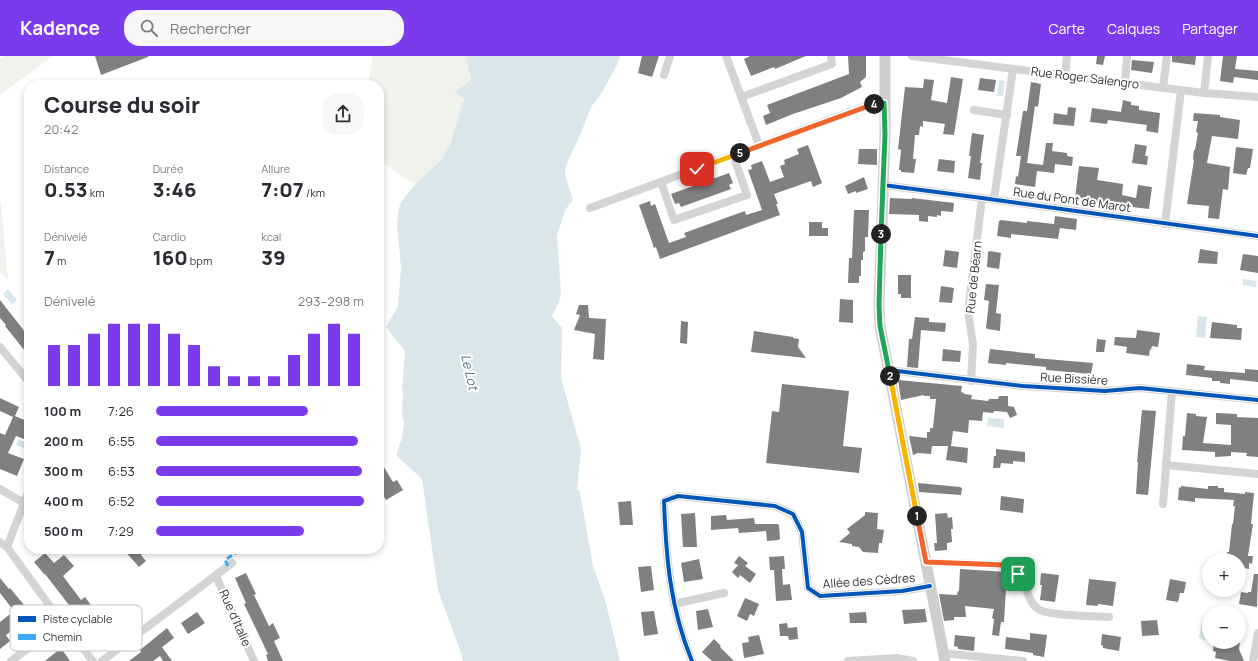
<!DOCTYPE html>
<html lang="fr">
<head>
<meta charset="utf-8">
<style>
  :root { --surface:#fff; --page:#f7f7f7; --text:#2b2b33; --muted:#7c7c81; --accent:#7c3aed }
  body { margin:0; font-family:Manrope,sans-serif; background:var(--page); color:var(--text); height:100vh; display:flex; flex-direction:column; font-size:15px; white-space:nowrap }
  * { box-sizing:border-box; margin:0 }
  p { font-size:13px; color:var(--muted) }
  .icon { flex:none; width:22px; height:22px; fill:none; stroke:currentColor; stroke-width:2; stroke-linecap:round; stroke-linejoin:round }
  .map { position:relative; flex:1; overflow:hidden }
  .side { position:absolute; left:24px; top:24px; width:360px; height:474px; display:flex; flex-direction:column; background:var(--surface); border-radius:16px; box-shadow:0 2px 6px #0003 }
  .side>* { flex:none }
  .controls { position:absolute; left:1202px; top:497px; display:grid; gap:8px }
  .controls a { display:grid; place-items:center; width:44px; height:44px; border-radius:50%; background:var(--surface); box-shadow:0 2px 6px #0003; font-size:20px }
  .pin { position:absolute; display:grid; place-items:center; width:34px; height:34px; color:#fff; margin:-17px; border-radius:8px; box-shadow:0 2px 6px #0006 }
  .km { position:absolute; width:20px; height:20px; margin:-10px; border-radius:50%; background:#222; color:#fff; font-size:11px; line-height:20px; text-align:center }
  .round { display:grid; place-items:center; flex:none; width:42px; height:42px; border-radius:16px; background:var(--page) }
  .overview { display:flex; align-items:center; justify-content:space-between; height:68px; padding:0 20px }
  h1 { font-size:22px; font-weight:800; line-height:30px }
  .figures { display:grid; grid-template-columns:repeat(3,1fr); gap:6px; height:68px; padding:4px 20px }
  .figures div { display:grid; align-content:center }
  .figures b { font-size:20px; font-weight:800 }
  .figures small { font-size:11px; font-weight:400 }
  .figures p { font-size:11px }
  .chart { height:112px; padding:8px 20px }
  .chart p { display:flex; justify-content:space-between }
  .chart svg { width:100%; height:72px; margin-top:4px; stroke:var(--accent); stroke-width:6 }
  ul { padding:0 20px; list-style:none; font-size:13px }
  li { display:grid; grid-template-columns:64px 48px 1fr; align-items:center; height:30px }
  li i { height:10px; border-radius:5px; background:var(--accent) }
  header { display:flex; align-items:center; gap:24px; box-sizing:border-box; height:56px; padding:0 20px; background:var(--accent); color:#fff }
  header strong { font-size:19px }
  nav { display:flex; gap:22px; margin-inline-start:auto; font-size:14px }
  .search { width:280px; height:36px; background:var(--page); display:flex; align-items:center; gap:10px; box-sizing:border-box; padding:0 14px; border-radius:16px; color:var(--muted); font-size:15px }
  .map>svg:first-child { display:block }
  .green { fill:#f0f2ec }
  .water { fill:#d9e7eb }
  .building { fill:#808080 }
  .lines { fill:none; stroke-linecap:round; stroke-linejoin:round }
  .minor { stroke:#d4d4d4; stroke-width:8 }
  .secondary { stroke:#cfcfcf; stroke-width:11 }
  .quiet { stroke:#3fa9f5; stroke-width:3; stroke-dasharray:6 3; stroke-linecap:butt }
  .cycleway-casing { stroke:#fff; stroke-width:6 }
  .cycleway { stroke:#0057b8; stroke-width:4 }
  .split-1-casing { stroke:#fff; stroke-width:8 }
  .split-2-casing { stroke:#fff; stroke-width:8 }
  .split-3-casing { stroke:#fff; stroke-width:8 }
  .split-4-casing { stroke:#fff; stroke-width:8 }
  .split-5-casing { stroke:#fff; stroke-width:8 }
  .split-6-casing { stroke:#fff; stroke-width:8 }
  .split-1 { stroke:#f0652b; stroke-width:5 }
  .split-2 { stroke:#f5b400; stroke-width:5 }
  .split-3 { stroke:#22a559; stroke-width:5 }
  .split-4 { stroke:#22a559; stroke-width:5 }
  .split-5 { stroke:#f0652b; stroke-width:5 }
  .split-6 { stroke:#f5b400; stroke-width:5 }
  .labels { text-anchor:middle; stroke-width:4; stroke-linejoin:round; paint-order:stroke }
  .street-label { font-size:12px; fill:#323232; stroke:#fff }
  .water-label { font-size:13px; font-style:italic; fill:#497b8a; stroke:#fff }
  .key { fill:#fff; stroke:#c2c2c2; stroke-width:1 }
  .key-label { font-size:11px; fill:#323232 }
</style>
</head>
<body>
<header>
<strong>Kadence</strong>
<div class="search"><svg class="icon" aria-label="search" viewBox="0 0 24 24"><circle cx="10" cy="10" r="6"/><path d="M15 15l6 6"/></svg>Rechercher</div>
<nav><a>Carte</a><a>Calques</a><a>Partager</a></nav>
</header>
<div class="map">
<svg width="1258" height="605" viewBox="0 0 1258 605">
  <rect width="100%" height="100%" fill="#fff"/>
  <g class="green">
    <path d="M5,0h48l-53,39v-36z"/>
    <path d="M373,0h93l5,24 -16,13 9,5 -14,47 -9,15 -26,25 -29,-20h-7v-80h-11z"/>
    <path d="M0,146l1,1 7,77 -8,-9z"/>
  </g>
  <g class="water">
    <path d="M466,0h154l-3,9 -17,31 -9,11 -10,26 -13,28 -3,9 1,8 7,22 -8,10 -8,26 4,57 -2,9 -7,14 10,12 -1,50 20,71 -4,41h2l1,3 13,73 12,34 15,61h-157l-2,-8 -23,-63 -16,-111 -25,-23v-4l5,-14 2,-15 -2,-8 1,-24 -1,-3 3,-37 -19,-24 12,-21 3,-38 -4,-44 2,-16 2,-6 14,-17 26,-25 9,-15 14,-47 -10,-5 17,-13z"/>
    <path d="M999,24l6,1 -2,15h-6z"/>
    <path d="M1243,223l14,2 -1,6 -13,-2z"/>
    <path d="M8,233l9,11 -5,4 -9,-10z"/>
    <path d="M1198,260l9,1 -2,21 -9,-1z"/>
    <path d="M988,362l16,1v9l-17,-2z"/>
    <path d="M18,383l11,5 -1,6 -12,-5z"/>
    <path d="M1205,565l4,1 -2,19 -8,-3 3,-16z"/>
  </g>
  <g class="building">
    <path d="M95,0h53v1l-47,18z"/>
    <path d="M642,0h17l-7,21 -14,-4z"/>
    <path d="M750,0h56l-31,13 -1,-2 -23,9 -7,-17z"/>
    <path d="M848,0h18v21l-6,5 2,5 -21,11 -48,16 -27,11 -3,-9 7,-3 -3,-8 82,-31z"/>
    <path d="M1097,0h8l-2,9 -7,-1z"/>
    <path d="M1172,0h24l-1,9 -23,-3z"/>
    <path d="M1223,0h14l-2,13 23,2v9l-24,-3 -1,6 -13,-2z"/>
    <path d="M1132,4l22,2 -2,11 -21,-3z"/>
    <path d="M951,21l12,2 -9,56 -11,-1 2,-10 -22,-3v6l-3,-1 -1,9h-4l-2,24h3l-2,14 -13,-1v-2h-2l2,-20 -3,-1 7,-62 18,1 1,-9 10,1 -3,20 16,3z"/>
    <path d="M980,22l16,2 -2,12 -16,-2z"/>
    <path d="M1031,26l10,2 -3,23 -3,-1 -8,57 16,2 3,-22h7l-1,8 15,2v3l6,1 -1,9 -17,-2 -1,9 -17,-2 -2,16 -20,-3 1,-8 2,1 3,-21h-5l7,-45h4z"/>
    <path d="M1123,44l8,2v3l8,1v4l21,3 -2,20 -12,-2 1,-6 -39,-5 -1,4 -17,-2 2,-14 29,4z"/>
    <path d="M1068,51l8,1 -2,18 -21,-2 1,-11 13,2z"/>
    <path d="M1194,57l26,2v2l20,3 -2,19 -26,-3 -5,27 23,4 -2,23 -5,-1 -4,30 -11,-1 1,-12 -22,-2 7,-44 -1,-1 1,-9h1l3,-17 -2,-1 2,-11h-5z"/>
    <path d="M972,77l12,2 -4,28h2l-2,17 -12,-2 3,-22h-2z"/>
    <path d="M1135,88l12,2 -2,10h3l-1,9 -15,-2z"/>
    <path d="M808,89l14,38 -9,4 -2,-6 -37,13 4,10h-2l4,11 -120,44 -4,-12 -2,1 -3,-9 -12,-34 11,-4 1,5 4,-2 14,39 17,-6 -2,-4 44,-16 17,-6 1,4 16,-5 -14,-40 4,-1 -1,-4 11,-4 8,21 14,-5 -4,-11 5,-2 -1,-4 15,-6 -2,-5z"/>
    <path d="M1236,91l17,2 -3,19h-2l-2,7 -13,-2z"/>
    <path d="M859,93h18v16l-19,-1z"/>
    <path d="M939,103l16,2 -1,12 -17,-2z"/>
    <path d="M1079,110l20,2 -2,12 26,4 -1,11 14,3 2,-13 14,2 -3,22 -25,-3 -1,6 -16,-2v-6l-32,-6z"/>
    <path d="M729,117l4,10 -4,2 2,4 -50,18 -2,-4 -4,1 -4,-10z"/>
    <path d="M864,121l4,12 -12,4v-2l-8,3 -3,-8z"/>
    <path d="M890,142l22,1v-1l42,5 -1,9 -12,-1v5l-4,-1v2l-9,-1v6l-9,-1v-6l-30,-1z"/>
    <path d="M854,154h15l-1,27h-3v14l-2,1v8h-2v16h-2v7h-11l1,-25h3z"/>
    <path d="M1055,160l22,3 -1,11 -16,-2 -2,11 -47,-5v4l-14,-2 2,-15 2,-1 26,3v-2l27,3z"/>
    <path d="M809,166h13v6h6v8h-19z"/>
    <path d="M1200,193l18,3 -1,12 -19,-1z"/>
    <path d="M945,194l14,2 -2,16 -14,-2z"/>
    <path d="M990,195l11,2 -2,16 -12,-2 1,-15z"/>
    <path d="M1243,198l15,2v17l-18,-3z"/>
    <path d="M898,219h13v23h-10v-4h-3z"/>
    <path d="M986,228l13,1 -3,28 5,1 -1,17 -12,-2 -2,-1 3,-27 -5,-1z"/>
    <path d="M941,230l13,2 -2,15 -13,-1z"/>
    <path d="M840,243l13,1v23l-14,-1z"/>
    <path d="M0,244l29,37v19l-24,-30 1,-1 -6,-7z"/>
    <path d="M579,249h9l1,13 17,1 -2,41 -11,-1 2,-25 -21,-4 6,-15 -4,-1z"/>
    <path d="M915,261l14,1v4l17,1 -1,9 -24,-2 -3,38 -11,-1 2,-28h3z"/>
    <path d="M681,265l7,1 -1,22 -7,-1z"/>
    <path d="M1212,266l25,3v3h5l-1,12 -31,-2z"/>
    <path d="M1137,274l23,3 -2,14 -6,-1 -1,4 -1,-1 -1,7 -23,-3 1,-6 -13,-2 1,-8 21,1z"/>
    <path d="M754,275l39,6v1l6,1 -1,8 8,11 -55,-6z"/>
    <path d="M1097,283l9,1 -2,12h-8z"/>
    <path d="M943,293l18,2 -1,11 -18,-1z"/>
    <path d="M990,293l45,5v4l58,5 -2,11 -45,-4v-3l-40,-4v2l-18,-2z"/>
    <path d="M1187,308l18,2 -1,4 41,3v-4l13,1v12l-28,-3v5l-10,-1v-2h-8v-3l-26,-3z"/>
    <path d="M898,324l64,6 -1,6 3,1v1l8,1 -1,4 17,2 1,-2h9l1,-3h9v10l6,1 3,8 -7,3 -3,-6 -13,-1 -1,2 -10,-1 -1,9 -13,-1 -1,13 -15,-2 -2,15 17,2 -1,15 -21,-3 2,-14h-16l-1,8 -13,-1 -5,2 -4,-19 18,2v-6h3v-4h3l3,-29h-6v-3h-6v-1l-23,5z"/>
    <path d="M782,328l67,7 -6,55 19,2 -3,25 -93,-10 6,-52 7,1z"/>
    <path d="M0,342l19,9 -4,9 14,6v19l-13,-5 -8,17 16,6 -7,17 -17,-7v-36l5,2 8,-18 -13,-6z"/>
    <path d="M1142,354l14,1 -8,84 -12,-1 2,-32h-1z"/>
    <path d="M1187,357l9,1v2l11,1 -4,26 28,2v-20l-15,-1v-11l21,1v3l21,1v39l-12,-1 1,-3 -16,-1v4l-16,1v-5l-33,-2 1,-14h2z"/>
    <path d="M996,393l29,3v10l-12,-1v3l-12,-1 -1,5h-7l1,-12h2z"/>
    <path d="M379,403l14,23 4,-2 6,10 -17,10 -7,-12z"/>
    <path d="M918,427l42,4 2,1 -1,7 -42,-3z"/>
    <path d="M1181,430l27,3v-3h10v2h6v4l21,2v-2l9,1 -3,31h2l-5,32h5l-1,8 -3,-1v6l-10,-2v-7h-13l1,-8h2l3,-28h1l2,-18h-2l1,-6 -39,-2v4l-17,-2 1,-13 2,1z"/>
    <path d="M1001,440l23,3 -1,14 -23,-3z"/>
    <path d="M631,445l2,24h-13l-2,-23z"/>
    <path d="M865,456l13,1 -1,16 7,1 -2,13h-3l-1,10 -15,-1 -4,-5 -7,-1v-2l-13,-2 11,-9 -3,-4 18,-14z"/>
    <path d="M695,457l2,34h-14l-2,-33z"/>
    <path d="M947,457l1,5 4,-1 1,12h-2l1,13 -5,1v7l-12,1 -1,-8h3l-2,-29z"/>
    <path d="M726,459l1,5 27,-2 1,6h22l2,1 1,14h-1v1l-12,1 -1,-10 -27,2 -1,-5 -27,2v-14z"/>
    <path d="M123,493h25l-7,6 5,6 -7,6z"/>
    <path d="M45,497l9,10 10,-8 10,11 -11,10 18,24 4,-3 11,15 -5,4 17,22 -8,7 -55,-71h-1l-10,-12z"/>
    <path d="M739,500l9,7 -3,3 11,8 -6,9 -10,-8 -2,3 -6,-6 6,-7 -4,-2z"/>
    <path d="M784,500l1,13h-3l1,16 7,-1 2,16 -16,1 -2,-31h-4l-1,-13z"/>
    <path d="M699,503l4,20 -19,3 -3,-19z"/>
    <path d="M651,510l3,24 -13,2 -3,-25z"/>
    <path d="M960,513l47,3 -3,50h-3l-2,14 -7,-1 2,-16 -2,-1 2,-9 -29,-3 1,11h-12v3l-10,1 -5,-27 18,1 1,-4h1z"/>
    <path d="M246,517l10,21 -2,1 15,31 4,-3 7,15 -6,3 9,20h-15l-2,-6 2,-1 -24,-50 2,-1 -11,-25z"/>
    <path d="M1041,517l18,2 -4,27 -15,-2 2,-15h-2z"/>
    <path d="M1254,518h4l-1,33 -18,-3 2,-12 7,1v-1h3z"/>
    <path d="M0,522l9,11 1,-1 20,24 2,-1 7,8 -13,10 -5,-6 -15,12 4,6 -10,8v-27l14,-11 -14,-18z"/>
    <path d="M1089,523l27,3 -3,24 -15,-2v2l-12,-1z"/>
    <path d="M1170,523l16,3 -2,11h-4l-2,9 -12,-2z"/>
    <path d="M745,542l14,6 -5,12 -4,-2 -3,7 -10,-5z"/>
    <path d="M708,553l5,18 -15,3 -2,-19z"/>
    <path d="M925,553l2,13 -23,2 -2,-14z"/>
    <path d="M654,555l4,23 -14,2 -3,-24z"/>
    <path d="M197,556l8,11 -17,11 -7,-11z"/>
    <path d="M866,556l1,11h-17l-1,-10z"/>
    <path d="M1157,564l2,15 -17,1 -1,-15z"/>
    <path d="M787,567l1,5 9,-1 1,12 -9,1 -1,-4h-8l-1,-12z"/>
    <path d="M167,572l7,10 -12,9 10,14h-9l-3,-5 -7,5h-24l12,-9 -1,-2z"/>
    <path d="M1030,577l17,2 -3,22 -11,-2v-2l-28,-4 1,-12 24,3z"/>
    <path d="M1102,578l19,3 -2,14 -16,-3v-2l-2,-1z"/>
    <path d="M759,579l5,19 -20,4 -2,-15 7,-1 -1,-5z"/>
    <path d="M955,579l20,2 -1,14 -16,-2v-2l-4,-1z"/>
    <path d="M714,583l7,7 -1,1 14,14h-22l-10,-9z"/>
    <path d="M1214,586h26l-1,7 5,12h-14l-15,-3 1,-6 -3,-1z"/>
    <path d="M61,592l9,13h-25z"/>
  </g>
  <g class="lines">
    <g class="minor">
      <path d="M726,0l33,89"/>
      <path d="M912,0l292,37 54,4"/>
      <path d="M664,19l6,-19"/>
      <path d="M1065,20l2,-20"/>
      <path d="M1125,27l2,-27"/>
      <path d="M1163,32l4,-32"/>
      <path d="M1204,37l4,-37"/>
      <path d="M741,41l91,-33 -1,-8"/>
      <path d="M974,54l33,5"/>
      <path d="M661,126l13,38 73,-25 -14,-40"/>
      <path d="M883,129l99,13 276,38"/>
      <path d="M994,143l19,-130"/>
      <path d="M590,152l279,-103 15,-2"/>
      <path d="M1165,168l16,-134"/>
      <path d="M0,291l29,35"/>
      <path d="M889,316l8,-1 126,15 82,5 35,-3 118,12"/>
      <path d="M971,325l2,-37 -5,-32 14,-114"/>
      <path d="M1166,409l92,9"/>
      <path d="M0,433l24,14"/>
      <path d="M29,434l-22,57 55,76 31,38"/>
      <path d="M1163,448l9,-113"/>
      <path d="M0,486l7,5"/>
      <path d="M925,506l79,3c26,7 19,34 34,44 10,7 57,7 71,8"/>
      <path d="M216,520l38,85"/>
      <path d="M674,548l50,-11"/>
      <path d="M942,597l81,8"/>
      <path d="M11,605l51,-38"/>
      <path d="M102,605l130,-98"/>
      <path d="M692,605c-22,-53 -26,-104 -28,-160l14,-5 97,10 18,8 9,18 6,56 12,8 82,-5 28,-5"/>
      <path d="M848,605l49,-3 16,3"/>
      <path d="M1253,605l5,-28"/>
    </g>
    <path class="secondary" d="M885,0v79l-6,170 1,21 65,335"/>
    <path class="quiet" d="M228,510l-3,-6 17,-11"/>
    <defs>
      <g id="cycleway">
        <path d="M883,129l99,13 276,38"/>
        <path d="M889,316l8,-1 126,15 82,5 35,-3 118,12"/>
        <path d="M692,605c-22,-53 -26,-104 -28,-160l14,-5 97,10 18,8 9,18 6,56 12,8 82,-5 28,-5"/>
      </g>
    </defs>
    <use href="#cycleway" class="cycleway-casing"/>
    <use href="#cycleway" class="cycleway"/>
  </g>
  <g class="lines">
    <defs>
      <path id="split-1" d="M917,460l9,46 78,3 7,2 7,7"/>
      <path id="split-2" d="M890,320l27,140"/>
      <path id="split-3" d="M881,178l-2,71 1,21 10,50"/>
      <path id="split-4" d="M874,48l10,-1 1,31 -4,100"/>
      <path id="split-5" d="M740,97l134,-49"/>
      <path id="split-6" d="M697,113l43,-16"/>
    </defs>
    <use href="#split-1" class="split-1-casing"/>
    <use href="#split-2" class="split-2-casing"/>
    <use href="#split-3" class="split-3-casing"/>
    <use href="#split-4" class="split-4-casing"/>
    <use href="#split-5" class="split-5-casing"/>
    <use href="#split-6" class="split-6-casing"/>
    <use href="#split-1" class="split-1"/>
    <use href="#split-2" class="split-2"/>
    <use href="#split-3" class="split-3"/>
    <use href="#split-4" class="split-4"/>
    <use href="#split-5" class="split-5"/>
    <use href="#split-6" class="split-6"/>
  </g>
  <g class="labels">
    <g class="street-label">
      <text transform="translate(1085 22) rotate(7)" y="4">Rue Roger Salengro</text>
      <text transform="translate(1072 144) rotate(8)" y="4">Rue du Pont de Marot</text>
      <text transform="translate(974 221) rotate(-84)" y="4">Rue de Béarn</text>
      <text transform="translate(1074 323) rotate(3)" y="4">Rue Bissière</text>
      <text transform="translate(869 525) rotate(-4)" y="4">Allée des Cèdres</text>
      <text transform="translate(235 562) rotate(66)" y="4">Rue d'Italie</text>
    </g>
    <g class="water-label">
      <text transform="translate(470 316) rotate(77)" y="5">Le Lot</text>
    </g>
  </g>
  <rect x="10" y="549" width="132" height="46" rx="6" class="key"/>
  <rect x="18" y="560" width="18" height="6" fill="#0057b8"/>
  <rect x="18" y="578" width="18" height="6" fill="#3fa9f5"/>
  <g class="key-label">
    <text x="43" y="567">Piste cyclable</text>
    <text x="43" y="585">Chemin</text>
  </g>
</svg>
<div class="controls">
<a>+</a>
<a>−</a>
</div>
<div class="pin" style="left:1018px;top:518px;background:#1e9e55"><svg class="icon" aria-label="arrive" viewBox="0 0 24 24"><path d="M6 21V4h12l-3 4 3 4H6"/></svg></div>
<div class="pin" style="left:697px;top:113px;background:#d93025"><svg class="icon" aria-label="check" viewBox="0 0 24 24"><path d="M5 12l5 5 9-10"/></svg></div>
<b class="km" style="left:917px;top:460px">1</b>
<b class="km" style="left:890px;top:320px">2</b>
<b class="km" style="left:881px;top:178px">3</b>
<b class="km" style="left:874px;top:48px">4</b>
<b class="km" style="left:740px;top:97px">5</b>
<section class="side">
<div class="overview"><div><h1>Course du soir</h1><p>20:42</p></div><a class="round"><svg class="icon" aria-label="share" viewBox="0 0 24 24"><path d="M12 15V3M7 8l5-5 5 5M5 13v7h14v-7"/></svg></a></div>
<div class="figures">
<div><p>Distance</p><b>0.53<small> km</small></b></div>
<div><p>Durée</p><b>3:46</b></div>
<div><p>Allure</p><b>7:07<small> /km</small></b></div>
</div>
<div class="figures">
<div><p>Dénivelé</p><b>7<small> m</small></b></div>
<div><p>Cardio</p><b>160<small> bpm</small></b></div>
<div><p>kcal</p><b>39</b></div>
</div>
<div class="chart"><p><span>Dénivelé</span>293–298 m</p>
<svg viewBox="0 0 160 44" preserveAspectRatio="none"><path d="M5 44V19M15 44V19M25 44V12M35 44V6M45 44V6M55 44V6M65 44V12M75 44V19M85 44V32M95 44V38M105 44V38M115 44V38M125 44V25M135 44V12M145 44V6M155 44V12"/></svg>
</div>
<ul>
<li><b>100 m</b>7:26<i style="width:73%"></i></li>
<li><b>200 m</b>6:55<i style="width:97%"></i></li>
<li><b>300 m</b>6:53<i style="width:99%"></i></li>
<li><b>400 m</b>6:52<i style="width:100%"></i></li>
<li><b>500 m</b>7:29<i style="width:71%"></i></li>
</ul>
</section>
</div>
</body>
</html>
